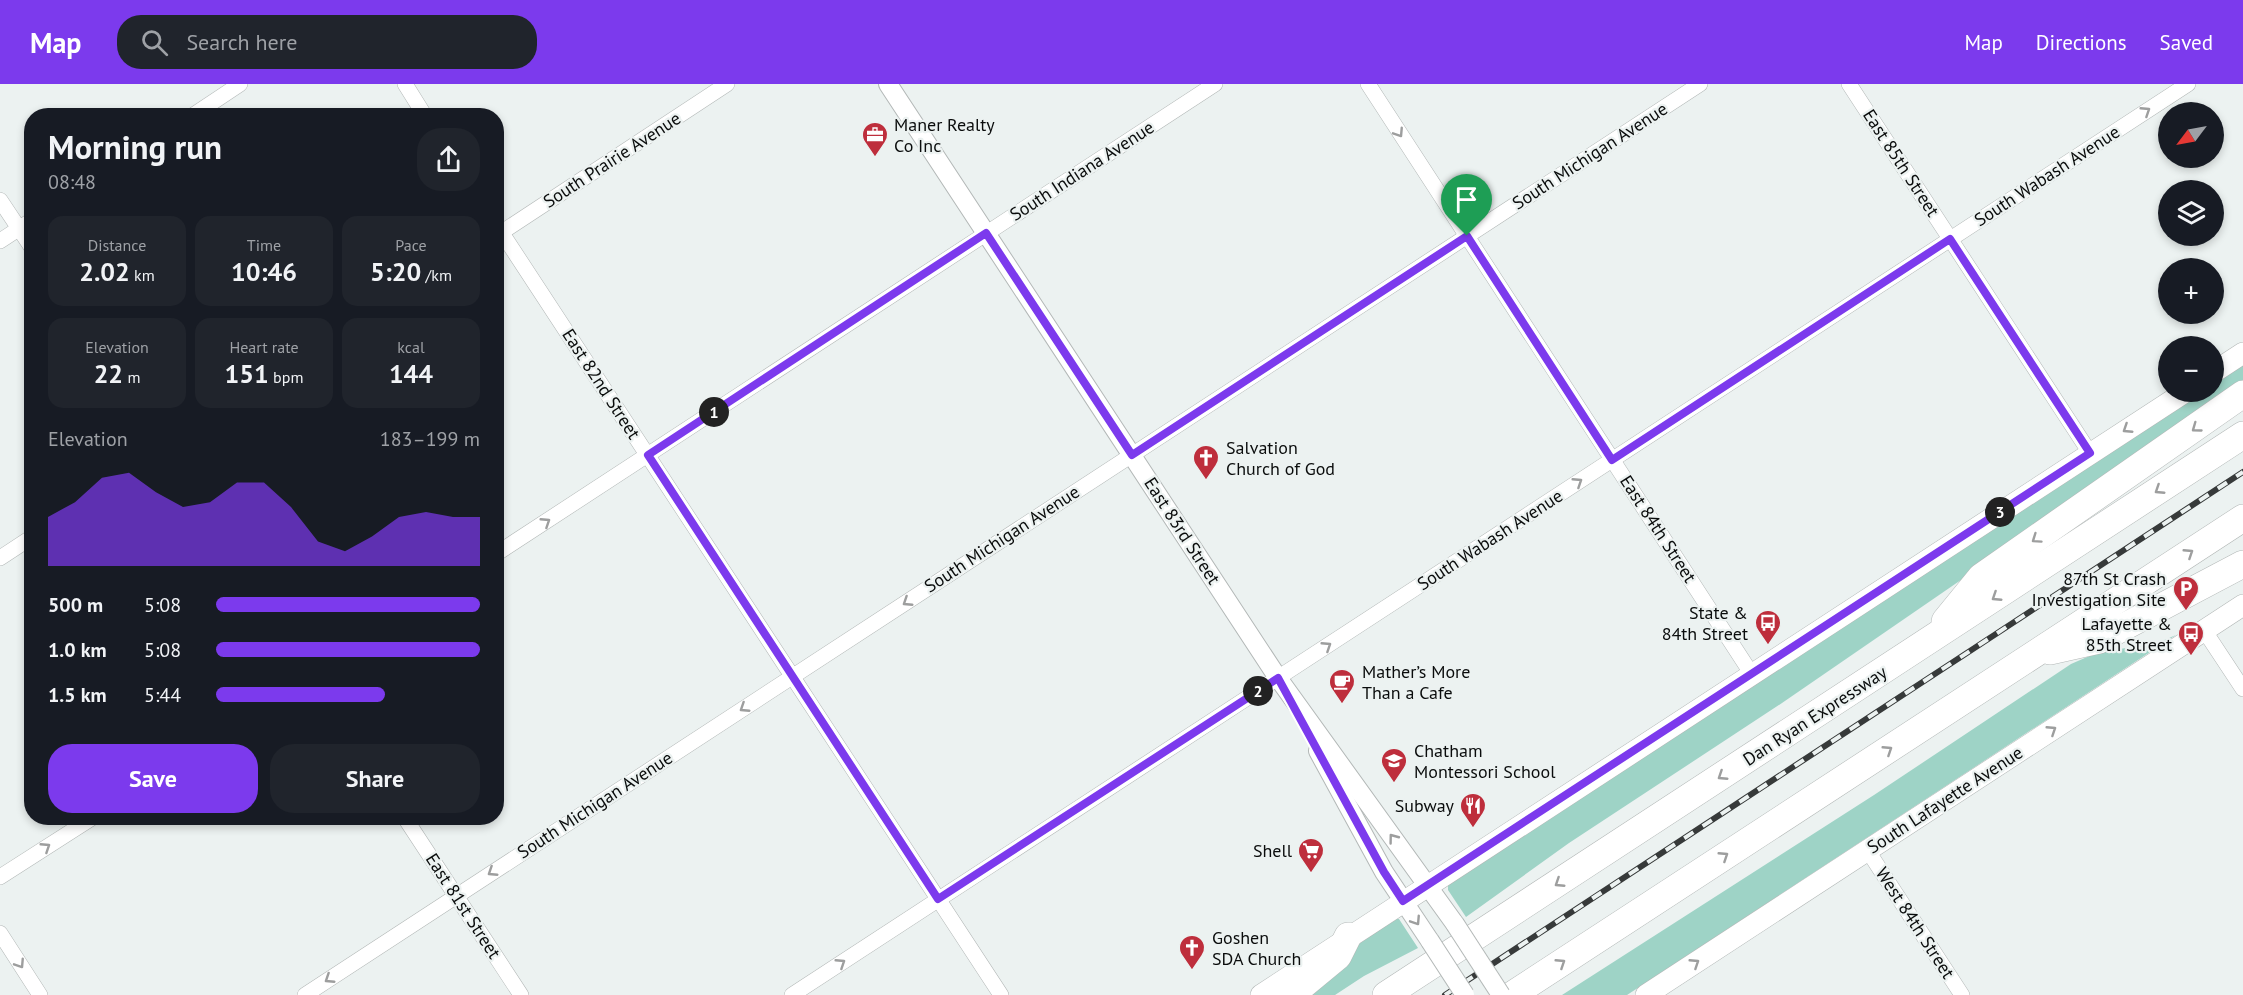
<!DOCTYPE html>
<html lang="en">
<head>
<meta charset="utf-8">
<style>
  :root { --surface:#171b24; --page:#20242c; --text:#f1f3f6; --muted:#9ea1a6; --accent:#7c3aed }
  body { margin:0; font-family:"PT Sans",sans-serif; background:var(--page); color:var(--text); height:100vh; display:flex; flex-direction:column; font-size:22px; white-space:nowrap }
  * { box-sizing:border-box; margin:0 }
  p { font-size:20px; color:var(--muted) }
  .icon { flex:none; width:33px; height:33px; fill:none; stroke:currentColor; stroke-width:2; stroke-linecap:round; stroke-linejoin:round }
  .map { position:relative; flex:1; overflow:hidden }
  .panel { position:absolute; left:24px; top:24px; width:480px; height:717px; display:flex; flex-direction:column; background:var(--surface); border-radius:24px; box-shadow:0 3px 9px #0003 }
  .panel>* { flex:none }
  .needle { width:39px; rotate:238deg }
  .buttons { position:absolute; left:2158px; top:18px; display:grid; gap:12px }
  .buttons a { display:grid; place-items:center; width:66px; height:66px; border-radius:50%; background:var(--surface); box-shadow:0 3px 9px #0003; font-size:30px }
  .pin { position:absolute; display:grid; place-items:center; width:51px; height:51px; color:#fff; margin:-62px -26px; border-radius:50% 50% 50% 0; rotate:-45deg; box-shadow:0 0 6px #0007 }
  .pin .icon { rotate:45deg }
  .km { position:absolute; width:30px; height:30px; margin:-15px; border-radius:50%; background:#222; color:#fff; font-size:16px; line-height:30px; text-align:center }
  .round { display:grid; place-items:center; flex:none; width:63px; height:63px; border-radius:24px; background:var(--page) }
  .summary { display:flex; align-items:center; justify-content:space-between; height:102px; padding:0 24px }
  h1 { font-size:33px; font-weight:700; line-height:45px }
  .metrics { display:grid; grid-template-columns:repeat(3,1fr); gap:9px; height:102px; padding:6px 24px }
  .metrics div { display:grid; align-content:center; border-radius:15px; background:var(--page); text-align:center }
  .metrics b { font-size:26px; font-weight:700 }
  .metrics small { font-size:16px; font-weight:400 }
  .metrics p { font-size:16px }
  .chart { height:168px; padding:12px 24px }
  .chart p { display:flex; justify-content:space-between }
  .chart svg { width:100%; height:108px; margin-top:6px; fill:var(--accent); opacity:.7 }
  .button { display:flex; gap:12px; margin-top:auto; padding:12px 24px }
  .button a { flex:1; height:69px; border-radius:24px; background:var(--accent); color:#fff; font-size:24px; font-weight:700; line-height:69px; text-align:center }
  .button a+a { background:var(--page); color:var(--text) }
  ul { padding:0 24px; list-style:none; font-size:20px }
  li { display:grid; grid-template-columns:96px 72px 1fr; align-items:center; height:45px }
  li i { height:15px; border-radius:8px; background:var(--accent) }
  header { display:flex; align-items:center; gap:36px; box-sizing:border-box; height:84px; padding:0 30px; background:var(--accent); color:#fff }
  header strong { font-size:28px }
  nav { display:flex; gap:33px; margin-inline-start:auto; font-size:21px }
  .search { width:420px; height:54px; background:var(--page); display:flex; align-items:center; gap:15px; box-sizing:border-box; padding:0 21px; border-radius:24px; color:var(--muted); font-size:22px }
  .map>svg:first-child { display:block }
  .green { fill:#9ed3c6 }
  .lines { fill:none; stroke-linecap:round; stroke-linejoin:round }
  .minor-casing { stroke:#b3b8b7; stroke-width:16 }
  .tertiary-casing { stroke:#b3b8b7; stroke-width:20 }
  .secondary-casing { stroke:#b3b8b7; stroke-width:22 }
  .motorway-casing { stroke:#b3b8b7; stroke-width:28 }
  .minor { stroke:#fff; stroke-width:15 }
  .tertiary { stroke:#fff; stroke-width:18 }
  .secondary { stroke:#fff; stroke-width:21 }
  .motorway { stroke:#fff; stroke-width:27 }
  .rail-casing { stroke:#373a3a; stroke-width:6 }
  .rail { stroke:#ecf2f1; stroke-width:4; stroke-dasharray:11; stroke-linecap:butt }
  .tertiary-bridge-casing { stroke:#b3b8b7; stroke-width:20; stroke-linecap:butt }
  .tertiary-bridge { stroke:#fff; stroke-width:18 }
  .oneway { stroke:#9d9e9e }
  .route-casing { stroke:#fff; stroke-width:12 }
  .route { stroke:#7c3aed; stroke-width:8 }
  .labels { text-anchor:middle; stroke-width:4.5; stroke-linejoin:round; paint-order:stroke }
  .poi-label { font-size:18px; fill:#0a0c0c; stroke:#ecf2f1; text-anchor:start }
  .street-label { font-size:18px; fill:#0a0c0c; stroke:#ecf2f1 }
</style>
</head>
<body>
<header>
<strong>Map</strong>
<div class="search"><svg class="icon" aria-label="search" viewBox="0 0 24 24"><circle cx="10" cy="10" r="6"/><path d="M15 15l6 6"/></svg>Search here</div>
<nav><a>Map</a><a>Directions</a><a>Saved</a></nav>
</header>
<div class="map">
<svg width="2243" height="911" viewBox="0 0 2243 911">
  <rect width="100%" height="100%" fill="#ecf2f1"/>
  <g class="green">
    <path d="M2243,279v23l-461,317 -213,140 -103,74 -18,-27v-6l752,-492h14v-10z"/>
    <path d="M2176,551l-549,360h-65l312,-200 197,-131 30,-13 52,-6z"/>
    <path d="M1394,835h5l19,29 -54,28 -29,19h-34l68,-60z"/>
  </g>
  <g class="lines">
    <defs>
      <g id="minor">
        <path d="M405,0l20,32"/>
        <path d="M1368,0l383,589"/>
        <path d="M1849,0l241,369"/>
        <path d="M192,32l48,-32"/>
        <path d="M0,116l32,48"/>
        <path d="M496,140l505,771"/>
        <path d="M496,152l231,-152"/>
        <path d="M0,157l32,-21"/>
        <path d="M496,470l719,-470"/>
        <path d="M0,474l32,-21"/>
        <path d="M2204,546l39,59"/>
        <path d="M405,734l116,177"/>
        <path d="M1868,767l94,144"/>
        <path d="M0,793l92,-59"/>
        <path d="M0,849l40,62"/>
        <path d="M305,911l1395,-911"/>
        <path d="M792,911l1396,-911"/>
      </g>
      <g id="tertiary">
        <path d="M888,0l390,594 177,246"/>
        <path d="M1318,667l66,121 46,69"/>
      </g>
      <g id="secondary">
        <path d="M2214,288l29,-19"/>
        <path d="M1261,911l924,-603"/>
        <path d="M1646,911l597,-390"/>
      </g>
      <g id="motorway">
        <path d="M1945,537l36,-44 262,-183"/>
        <path d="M2050,567l49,-11 144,-76"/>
        <path d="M1291,911l47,-39 10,-20"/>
        <path d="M1386,911l857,-560"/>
        <path d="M1512,911l731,-477"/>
      </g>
    </defs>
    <use href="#minor" class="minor-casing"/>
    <use href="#tertiary" class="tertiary-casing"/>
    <use href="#secondary" class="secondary-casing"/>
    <use href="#motorway" class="motorway-casing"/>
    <use href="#minor" class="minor"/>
    <use href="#tertiary" class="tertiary"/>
    <use href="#secondary" class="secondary"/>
    <use href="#motorway" class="motorway"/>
    <defs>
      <path id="rail" d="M1445,911l798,-523"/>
    </defs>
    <use href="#rail" class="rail-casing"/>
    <use href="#rail" class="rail"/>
    <defs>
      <g id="tertiary-bridge">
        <path d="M1455,840l46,71"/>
        <path d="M1430,857l35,54"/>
      </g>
    </defs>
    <use href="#tertiary-bridge" class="tertiary-bridge-casing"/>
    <use href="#tertiary-bridge" class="tertiary-bridge"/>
  </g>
  <defs><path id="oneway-chevron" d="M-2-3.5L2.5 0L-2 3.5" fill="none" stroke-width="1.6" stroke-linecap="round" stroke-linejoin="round" transform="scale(1.5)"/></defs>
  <g class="oneway">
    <use href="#oneway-chevron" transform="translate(2146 27) rotate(-33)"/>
    <use href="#oneway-chevron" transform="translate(1399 49) rotate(57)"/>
    <use href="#oneway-chevron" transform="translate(2196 344) rotate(144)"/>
    <use href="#oneway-chevron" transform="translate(2127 345) rotate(147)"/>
    <use href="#oneway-chevron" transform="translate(1578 398) rotate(-33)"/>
    <use href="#oneway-chevron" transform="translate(2159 406) rotate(147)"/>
    <use href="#oneway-chevron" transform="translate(546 438) rotate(-33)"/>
    <use href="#oneway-chevron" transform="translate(2036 455) rotate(145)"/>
    <use href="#oneway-chevron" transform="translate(2189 469) rotate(-33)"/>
    <use href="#oneway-chevron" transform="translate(1996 513) rotate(147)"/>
    <use href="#oneway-chevron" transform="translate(907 518) rotate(147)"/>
    <use href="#oneway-chevron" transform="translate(1327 562) rotate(-33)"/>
    <use href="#oneway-chevron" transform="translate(744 624) rotate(147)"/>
    <use href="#oneway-chevron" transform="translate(2052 646) rotate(-33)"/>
    <use href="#oneway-chevron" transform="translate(1888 666) rotate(-33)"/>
    <use href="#oneway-chevron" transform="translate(1722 692) rotate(147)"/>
    <use href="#oneway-chevron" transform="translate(1393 754) rotate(-127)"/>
    <use href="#oneway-chevron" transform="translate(46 763) rotate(-33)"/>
    <use href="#oneway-chevron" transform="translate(1724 772) rotate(-33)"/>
    <use href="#oneway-chevron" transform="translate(492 788) rotate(147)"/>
    <use href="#oneway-chevron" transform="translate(1559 799) rotate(147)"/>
    <use href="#oneway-chevron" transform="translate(1416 837) rotate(57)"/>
    <use href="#oneway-chevron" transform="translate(841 879) rotate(-33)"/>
    <use href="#oneway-chevron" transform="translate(1561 879) rotate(-33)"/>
    <use href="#oneway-chevron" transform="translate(1695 879) rotate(-33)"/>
    <use href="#oneway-chevron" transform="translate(20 880) rotate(57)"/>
    <use href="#oneway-chevron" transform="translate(329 895) rotate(147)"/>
  </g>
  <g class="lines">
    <defs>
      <path id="route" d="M986,149l146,222 335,-219 145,224 338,-221 140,214 -687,448 -19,-29 -106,-194 -340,221 -290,-444z"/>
    </defs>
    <use href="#route" class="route-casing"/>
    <use href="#route" class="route"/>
  </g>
  <defs>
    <symbol id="office-pin" viewBox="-11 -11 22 30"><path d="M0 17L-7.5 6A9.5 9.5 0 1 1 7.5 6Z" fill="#be2e3c" stroke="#ecf2f1"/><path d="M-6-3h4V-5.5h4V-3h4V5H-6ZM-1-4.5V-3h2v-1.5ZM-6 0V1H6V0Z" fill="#fff"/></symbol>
    <symbol id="church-pin" viewBox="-11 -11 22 30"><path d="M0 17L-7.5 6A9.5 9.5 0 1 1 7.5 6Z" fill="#be2e3c" stroke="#ecf2f1"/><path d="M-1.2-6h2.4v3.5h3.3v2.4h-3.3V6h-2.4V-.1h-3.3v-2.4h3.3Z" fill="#fff"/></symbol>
    <symbol id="parking-pin" viewBox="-11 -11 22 30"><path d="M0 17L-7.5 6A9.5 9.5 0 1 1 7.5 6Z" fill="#be2e3c" stroke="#ecf2f1"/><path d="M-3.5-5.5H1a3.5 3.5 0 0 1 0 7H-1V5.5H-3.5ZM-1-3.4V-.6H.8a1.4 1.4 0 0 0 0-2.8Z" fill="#fff"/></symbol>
    <symbol id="bus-pin" viewBox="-11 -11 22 30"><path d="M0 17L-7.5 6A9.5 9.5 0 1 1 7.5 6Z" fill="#be2e3c" stroke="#ecf2f1"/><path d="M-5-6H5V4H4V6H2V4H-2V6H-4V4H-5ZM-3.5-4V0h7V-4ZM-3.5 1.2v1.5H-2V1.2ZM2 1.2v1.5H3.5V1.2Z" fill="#fff"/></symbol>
    <symbol id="cafe-pin" viewBox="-11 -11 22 30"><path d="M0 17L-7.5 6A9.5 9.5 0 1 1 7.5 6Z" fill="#be2e3c" stroke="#ecf2f1"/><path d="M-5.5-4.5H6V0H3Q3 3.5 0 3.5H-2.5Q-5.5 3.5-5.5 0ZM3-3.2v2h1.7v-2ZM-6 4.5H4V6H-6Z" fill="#fff"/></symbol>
    <symbol id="school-pin" viewBox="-11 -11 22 30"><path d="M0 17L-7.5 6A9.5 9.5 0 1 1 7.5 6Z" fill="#be2e3c" stroke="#ecf2f1"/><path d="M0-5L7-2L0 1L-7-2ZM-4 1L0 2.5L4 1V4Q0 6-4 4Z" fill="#fff"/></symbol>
    <symbol id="restaurant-pin" viewBox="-11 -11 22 30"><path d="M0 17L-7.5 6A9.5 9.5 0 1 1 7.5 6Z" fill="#be2e3c" stroke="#ecf2f1"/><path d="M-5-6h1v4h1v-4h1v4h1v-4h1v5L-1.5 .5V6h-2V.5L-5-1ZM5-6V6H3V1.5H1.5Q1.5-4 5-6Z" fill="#fff"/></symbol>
    <symbol id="supermarket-pin" viewBox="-11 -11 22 30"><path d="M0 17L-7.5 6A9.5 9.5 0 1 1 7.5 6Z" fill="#be2e3c" stroke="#ecf2f1"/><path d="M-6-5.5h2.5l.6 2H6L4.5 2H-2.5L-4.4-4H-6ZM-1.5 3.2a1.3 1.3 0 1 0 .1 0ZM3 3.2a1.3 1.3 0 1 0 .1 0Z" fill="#fff"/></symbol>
  </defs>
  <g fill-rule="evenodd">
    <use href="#office-pin" x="860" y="36" width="30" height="40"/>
    <use href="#church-pin" x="1191" y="359" width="30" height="40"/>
    <use href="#parking-pin" x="2171" y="490" width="30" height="40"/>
    <use href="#bus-pin" x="1753" y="524" width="30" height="40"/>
    <use href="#bus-pin" x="2176" y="535" width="30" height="40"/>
    <use href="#cafe-pin" x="1327" y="583" width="30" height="40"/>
    <use href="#school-pin" x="1379" y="662" width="30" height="40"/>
    <use href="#restaurant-pin" x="1458" y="707" width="30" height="40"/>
    <use href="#supermarket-pin" x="1296" y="752" width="30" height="40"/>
    <use href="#church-pin" x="1177" y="849" width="30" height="40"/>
  </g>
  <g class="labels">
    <g class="poi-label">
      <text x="894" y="47">Maner Realty<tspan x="894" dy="21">Co Inc</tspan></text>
      <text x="1226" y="370">Salvation<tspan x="1226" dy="21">Church of God</tspan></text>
      <text x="2166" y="501" text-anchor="end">87th St Crash<tspan x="2166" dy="21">Investigation Site</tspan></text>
      <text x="1748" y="535" text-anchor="end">State &amp;<tspan x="1748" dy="21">84th Street</tspan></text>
      <text x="2172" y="546" text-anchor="end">Lafayette &amp;<tspan x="2172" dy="21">85th Street</tspan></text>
      <text x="1362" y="594">Mather’s More<tspan x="1362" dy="21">Than a Cafe</tspan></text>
      <text x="1414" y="673">Chatham<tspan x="1414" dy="21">Montessori School</tspan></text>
      <text x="1454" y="728" text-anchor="end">Subway</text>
      <text x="1292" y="773" text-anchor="end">Shell</text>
      <text x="1212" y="860">Goshen<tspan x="1212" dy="21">SDA Church</tspan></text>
    </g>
    <g class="street-label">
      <text transform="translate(1590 72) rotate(-33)" y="6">South Michigan Avenue</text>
      <text transform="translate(612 76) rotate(-33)" y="6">South Prairie Avenue</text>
      <text transform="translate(1901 79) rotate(57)" y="6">East 85th Street</text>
      <text transform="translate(1082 87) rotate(-33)" y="6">South Indiana Avenue</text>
      <text transform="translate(2047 92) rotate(-33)" y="6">South Wabash Avenue</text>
      <text transform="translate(601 300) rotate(57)" y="6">East 82nd Street</text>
      <text transform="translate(1658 445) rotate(57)" y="6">East 84th Street</text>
      <text transform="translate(1182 447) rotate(57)" y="6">East 83rd Street</text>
      <text transform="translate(1002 455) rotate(-33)" y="6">South Michigan Avenue</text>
      <text transform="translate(1490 456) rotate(-33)" y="6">South Wabash Avenue</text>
      <text transform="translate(1815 632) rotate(-33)" y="6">Dan Ryan Expressway</text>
      <text transform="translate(1945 716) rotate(-33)" y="6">South Lafayette Avenue</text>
      <text transform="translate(595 721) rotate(-33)" y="6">South Michigan Avenue</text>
      <text transform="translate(463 822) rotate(57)" y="6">East 81st Street</text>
      <text transform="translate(1915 839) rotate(57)" y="6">West 84th Street</text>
    </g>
  </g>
</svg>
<div class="buttons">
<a><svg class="needle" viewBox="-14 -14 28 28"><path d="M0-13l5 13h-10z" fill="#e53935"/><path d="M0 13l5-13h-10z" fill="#9ea1a6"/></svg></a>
<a><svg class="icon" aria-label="layers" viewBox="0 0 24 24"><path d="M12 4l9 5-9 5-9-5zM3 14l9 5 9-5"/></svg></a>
<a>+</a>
<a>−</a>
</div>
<div class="pin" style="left:1467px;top:152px;background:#1e9e55"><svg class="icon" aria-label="arrive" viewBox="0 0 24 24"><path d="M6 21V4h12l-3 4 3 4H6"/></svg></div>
<b class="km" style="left:714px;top:328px">1</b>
<b class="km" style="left:1258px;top:607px">2</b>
<b class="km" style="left:2000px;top:428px">3</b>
<section class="panel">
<div class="summary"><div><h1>Morning run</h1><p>08:48</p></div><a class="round"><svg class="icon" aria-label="share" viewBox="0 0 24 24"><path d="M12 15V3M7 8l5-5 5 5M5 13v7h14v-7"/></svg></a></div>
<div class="metrics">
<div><p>Distance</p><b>2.02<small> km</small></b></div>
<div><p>Time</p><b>10:46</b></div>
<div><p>Pace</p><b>5:20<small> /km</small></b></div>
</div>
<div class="metrics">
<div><p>Elevation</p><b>22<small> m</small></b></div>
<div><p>Heart rate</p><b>151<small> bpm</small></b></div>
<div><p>kcal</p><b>144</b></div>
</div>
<div class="chart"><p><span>Elevation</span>183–199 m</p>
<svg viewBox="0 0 160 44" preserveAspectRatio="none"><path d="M0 44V24L10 18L20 8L30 6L40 14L50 20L60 18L70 10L80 10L90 20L100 34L110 38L120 32L130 24L140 22L150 24L160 24V44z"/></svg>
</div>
<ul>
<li><b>500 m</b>5:08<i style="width:100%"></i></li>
<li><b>1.0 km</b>5:08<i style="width:100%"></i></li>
<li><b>1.5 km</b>5:44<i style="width:64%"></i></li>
</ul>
<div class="button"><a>Save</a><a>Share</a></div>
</section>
</div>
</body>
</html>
